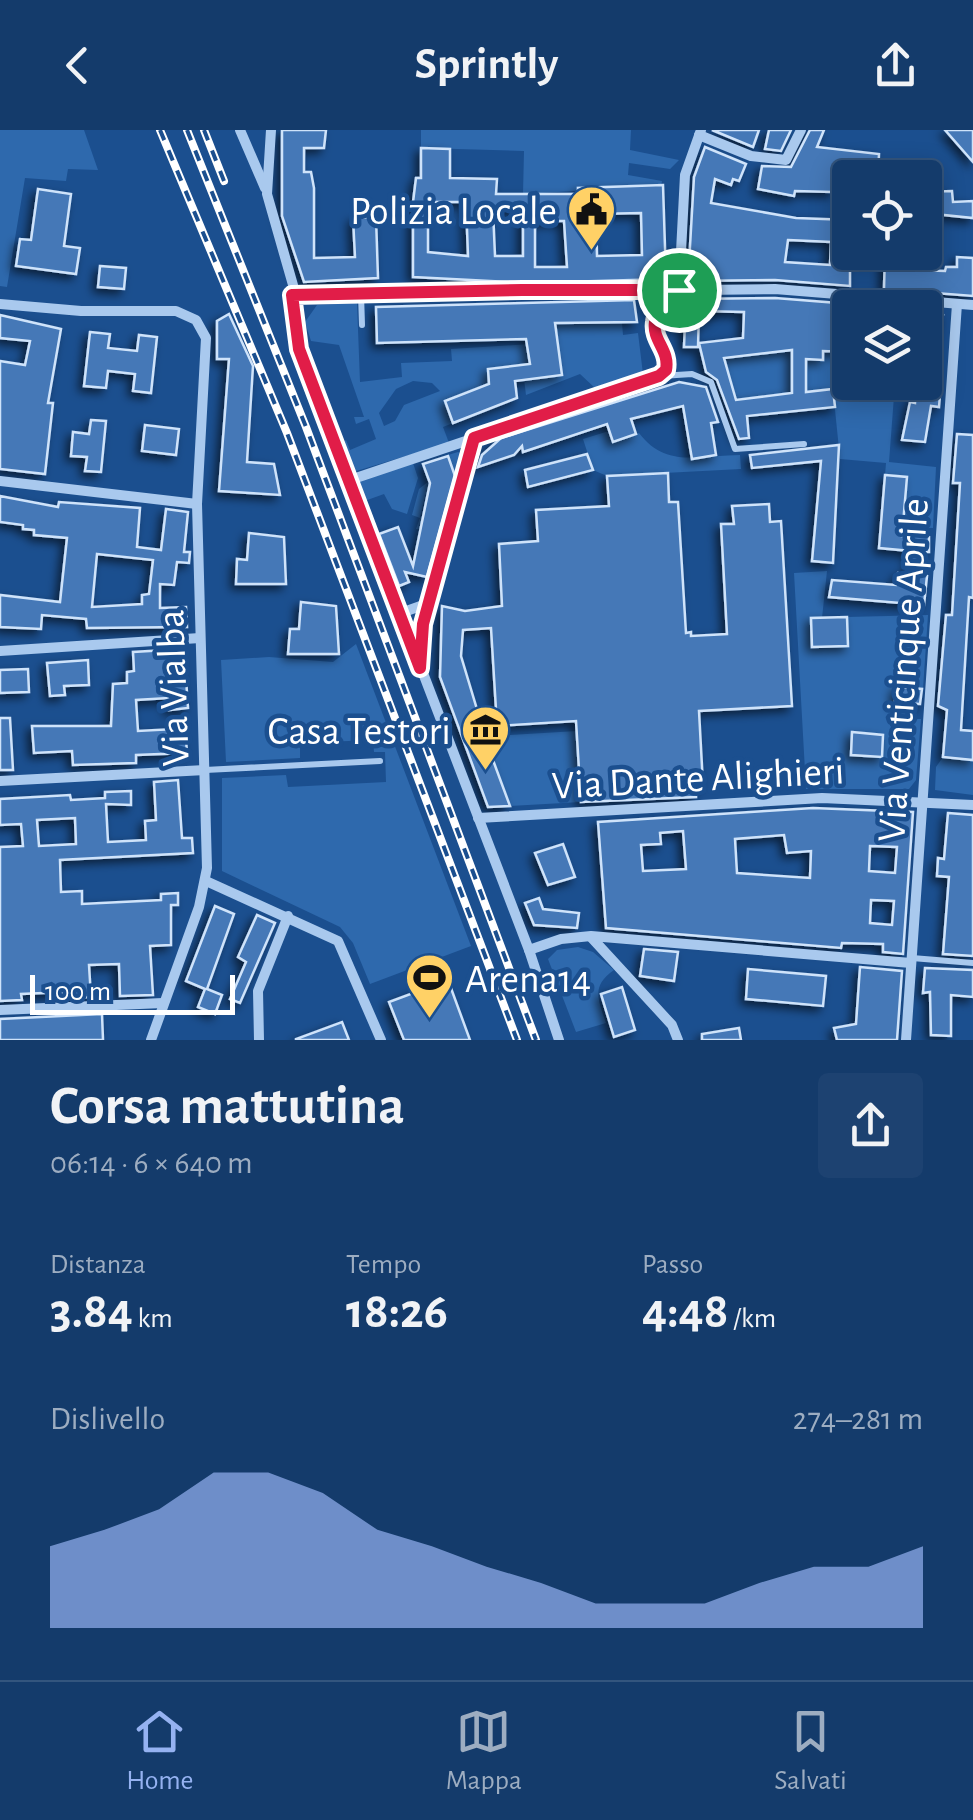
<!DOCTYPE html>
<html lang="it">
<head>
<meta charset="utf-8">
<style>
  :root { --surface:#143b6b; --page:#1d4271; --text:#f1f3f6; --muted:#9dadc1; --line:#33557e; --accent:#95b2f1 }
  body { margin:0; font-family:"Alegreya Sans",sans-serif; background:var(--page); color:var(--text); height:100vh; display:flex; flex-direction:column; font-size:38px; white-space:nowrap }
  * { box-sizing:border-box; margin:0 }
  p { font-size:32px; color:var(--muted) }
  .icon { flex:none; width:55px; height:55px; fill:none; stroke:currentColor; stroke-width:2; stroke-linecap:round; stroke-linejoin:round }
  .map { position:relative; height:910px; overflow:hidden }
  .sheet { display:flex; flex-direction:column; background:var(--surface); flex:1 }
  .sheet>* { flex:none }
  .tools { position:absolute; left:832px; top:30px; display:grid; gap:20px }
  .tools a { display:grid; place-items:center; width:110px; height:110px; border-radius:10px; background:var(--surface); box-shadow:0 5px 25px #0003,0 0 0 2px var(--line); font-size:50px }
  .scale { position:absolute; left:30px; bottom:25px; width:205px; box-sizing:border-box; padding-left:10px; border:5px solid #fff; border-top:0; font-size:28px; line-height:35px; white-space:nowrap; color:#fff; -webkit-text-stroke:8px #1b4f8f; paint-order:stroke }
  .pin { position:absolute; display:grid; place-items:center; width:85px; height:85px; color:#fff; margin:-42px; border:5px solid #fff; border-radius:50%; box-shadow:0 2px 10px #0007 }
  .round { display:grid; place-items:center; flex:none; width:105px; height:105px; border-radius:10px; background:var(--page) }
  .headline { display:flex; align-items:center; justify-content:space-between; height:170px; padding:0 50px }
  h1 { font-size:55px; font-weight:600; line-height:75px }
  .stats { display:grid; grid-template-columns:repeat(3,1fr); gap:15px; height:170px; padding:10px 50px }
  .stats div { display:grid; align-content:center }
  .stats b { font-size:50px; font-weight:600 }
  .stats small { font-size:28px; font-weight:400 }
  .stats p { font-size:28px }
  .chart { height:280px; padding:20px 50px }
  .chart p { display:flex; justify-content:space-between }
  .chart svg { width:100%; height:180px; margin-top:10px; fill:var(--accent); opacity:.7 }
  header { display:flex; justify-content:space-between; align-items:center; height:130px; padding:0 50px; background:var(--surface); font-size:45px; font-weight:600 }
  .tab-bar { display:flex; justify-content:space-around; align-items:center; height:140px; border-top:2px solid var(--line); background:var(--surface); font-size:28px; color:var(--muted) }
  .tab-bar a { display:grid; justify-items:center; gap:5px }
  .tab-bar .selected { color:var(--accent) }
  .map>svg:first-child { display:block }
  .green { fill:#2e69ad; fill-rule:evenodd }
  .building { fill:#4478b7; stroke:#cfe3fa; stroke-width:2.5; fill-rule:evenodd; filter:url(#shadow) }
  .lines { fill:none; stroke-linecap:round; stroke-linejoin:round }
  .service { stroke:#a9c9ee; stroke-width:6 }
  .minor { stroke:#a9c9ee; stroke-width:10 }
  .rail-casing { stroke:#fff; stroke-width:8 }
  .rail { stroke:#1b4f8f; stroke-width:4; stroke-dasharray:11; stroke-linecap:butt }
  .route-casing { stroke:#fff; stroke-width:20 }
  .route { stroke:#e11d48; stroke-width:12 }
  .labels { text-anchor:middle; stroke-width:9; stroke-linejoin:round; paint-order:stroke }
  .poi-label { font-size:40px; fill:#fff; stroke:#1b4f8f; text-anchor:end }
  .street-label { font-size:40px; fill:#fff; stroke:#1b4f8f }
</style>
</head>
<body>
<header><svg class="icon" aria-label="back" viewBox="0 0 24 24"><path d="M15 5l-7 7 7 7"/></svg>Sprintly<svg class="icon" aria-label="share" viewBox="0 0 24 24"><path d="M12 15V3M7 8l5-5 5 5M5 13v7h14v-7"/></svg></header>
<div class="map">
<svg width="973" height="910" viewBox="0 0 973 910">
  <defs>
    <filter id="shadow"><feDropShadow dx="-4.5" dy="4.5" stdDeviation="5" flood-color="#0009"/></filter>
  </defs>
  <rect width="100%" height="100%" fill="#1b4f8f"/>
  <g class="green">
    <path d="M0,0h84l14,40 -30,-1 -2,12 -41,-3 -18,109 -7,-1z"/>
    <path d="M421,0h210l-1,20 49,10 -9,9 -41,-6 -1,12 34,6 -1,5 -138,8 1,-43 -103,-3z"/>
    <path d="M357,173l3,79 42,-5 -1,-14 51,-2 -1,-12 79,-5 2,35 30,-4 -7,-52h67l1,12 15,-2 5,41 -48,14 -15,-14 -54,21 -2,-16 -11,-13 -25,3 1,15 -44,18 8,21 -10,4 6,16 -96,29 -14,-25 7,-7 4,10 26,-11 -7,-20 -13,5 -2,-7h10l-25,-72 -28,-4 -6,-19 12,-17zM413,251l19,2 8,8 -36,14 -9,16 -11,5 -5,-13 17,-24z"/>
    <path d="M792,220v43l-56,7 -12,-42z"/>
    <path d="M823,221h27v31l45,1 -6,79 47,5 -3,61 -30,-1 4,-50 -22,-2 1,-12 -46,-4 -7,-69 -27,2v-33h17z"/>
    <path d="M609,301l4,11 26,-9c27,36 63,22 101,22l1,14 -134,7 -14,-6 -10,-31z"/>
    <path d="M458,322l7,4 -21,76 -28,-3 4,-11 -8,-3 7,-26 10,-8 -9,36 24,7 12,-43 -8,-26z"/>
    <path d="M413,333l5,15 -11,36 -15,-5 -8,-15 -25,9 -4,-20z"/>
    <path d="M827,441l-5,47 -11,1 1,28 35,-1v-29l81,-2 -5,74 -27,-1 -1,14 18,2 -1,15h9l-5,61 -7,9h-103l-12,-216z"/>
    <path d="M356,514l115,302 -101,38 -17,-41 -13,-16 -118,-56v-93l64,-3 2,12 98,-5 -1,-30h-11l-1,-12 -73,3v15l-74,4 -5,-102 48,-3 64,5z"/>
    <path d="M577,601l4,71 -71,4 -24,-62 24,-9z"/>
    <path d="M943,627l30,3v35l-38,-5 1,-23z"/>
    <path d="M578,817l15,5 21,18c-23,16 -16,29 -8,53l-30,9 -28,-73 9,-9z"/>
  </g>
  <g class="building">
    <path d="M282,0h44l-2,18h-20v24h7l3,16v70l41,-1 -2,-39 23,-1 2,61 -74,4 -22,-66z"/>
    <path d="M712,0h47l-6,17z"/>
    <path d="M769,0h22l-10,21 -16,-2z"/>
    <path d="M810,0h14l-7,17 62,7 -1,23 -44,-3 -1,18 -38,-1 -1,5 -36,-7 4,-23 29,1z"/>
    <path d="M945,0h28v32z"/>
    <path d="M705,17l41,17 -7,17 -6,-2 -2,6 -16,-6 -4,24 85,15 54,2v66l-75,-6 -87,1 6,-104zM788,110l43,2 -1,23 -45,-3z"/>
    <path d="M421,18l29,1v29l47,1 -1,15h82v-6l85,-3 3,94 -137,4 -116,-6v-75l3,-24h5zM428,72h38l2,54 -40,-4zM493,80h30v46h-28zM641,83l1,42 -45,1 -1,-42zM535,91h29l3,46h-32z"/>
    <path d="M38,59l33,5 -7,52 16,2 -4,26 -60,-8 4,-27 11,1z"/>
    <path d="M952,61l1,11 20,-1v17l-48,-5v-21z"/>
    <path d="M885,122h30l-1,18 31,1 1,-4h11v-10l16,1v38l-89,-7z"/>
    <path d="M100,136l26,2 -2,21 -26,-2z"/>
    <path d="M775,168l75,6v48l-27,-1v9l-17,-1v33l27,-3 2,18 -88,9 2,22 -10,1 -22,-59 -11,-8 -7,-29 44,-5 1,-26 -45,-1 -1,36h-14l2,-48zM792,220v43l-56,7 -12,-42z"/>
    <path d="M634,170l3,22 -82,1 7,52 -47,6 2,17 -64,25 -8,-22 44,-17 -1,-15 42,-5 -4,-25 -149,4 -1,-36z"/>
    <path d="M925,183l18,2 -10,55h-8z"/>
    <path d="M229,184l24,52 -6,96 27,2 6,31 -61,-4 10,-132h-12v-38z"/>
    <path d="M0,185l61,14 -13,74h5l-8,71 -45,-5v-108l25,4 5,-24 -30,-3z"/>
    <path d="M90,202l20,2 -2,14 29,3 2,-16 18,2 -6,56 -18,-2 2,-17 -27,-3 -2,17 -22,-2z"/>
    <path d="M679,252l27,5 12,35 -7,1 5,32 -24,4 -9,-53 -52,13 5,15 -23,8 -6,-18 -84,28 -1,-6 -8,9 -36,12 4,-12 19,-17z"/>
    <path d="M927,252l14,1 -2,24 -8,-1 -6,36 -23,-2 8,-38 5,1 1,-15 10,1z"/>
    <path d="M91,290l15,1 -5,51 -16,-1 2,-14 -16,-1 2,-24 16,2z"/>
    <path d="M145,295l34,4 -3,26 -34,-4z"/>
    <path d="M957,304l16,1v163l-4,-1 -8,133 12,1v29l-30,-3 4,-47 -9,-4 8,-91h6l8,-132h-7z"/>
    <path d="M839,315l-6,118 -21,-2 9,-100 -69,7 -2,-13z"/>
    <path d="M587,324l6,16 -65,17 -3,-17z"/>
    <path d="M448,326l7,20 -28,101 -22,-5 4,10 -10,4 -20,-52 19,-7 15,39 17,-83 -7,-19z"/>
    <path d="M668,343l1,29h9l8,131 5,-1v4l36,-2 -6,-110h13l-2,-18 37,-2 1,18 11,-1 11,185 -93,5 4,74h-7v12l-115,5 -5,-81 -79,5 -6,-98 -28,2 -2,26 21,70 -8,1 10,28 6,-3 20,54 -22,1 -48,-130 2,-71 23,5 37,-5 -3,-62 39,-3 -2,-31 73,-4 -2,-30z"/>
    <path d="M885,345l22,2 -5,59h8l1,-13h10v13l8,1v15h-9v23l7,1 -3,29 -95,-8 3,-17 64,5 2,-12 11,1 1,-23 -31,-3z"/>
    <path d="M0,366l58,11 1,-5 81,6 -3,39 24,3 5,-41 22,3 -4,40h6l-1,11 -12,-1 -3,23 -14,-1v24l26,-1 1,20 -100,1 -1,-9 -44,-4 -1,14 -41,-2v-32l60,7 7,-64 -33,-3v-5l-11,-1v-4l-23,-3zM97,424l56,6 -4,34 -7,1v9l-50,3z"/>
    <path d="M249,403l35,4 2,47h-50l1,-25 10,1z"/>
    <path d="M301,472l35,4 3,48h-51l2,-25h9z"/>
    <path d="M847,487l1,29 -36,1 -1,-29z"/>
    <path d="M184,519l4,59 -19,2 -1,-12 -32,2 2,31 37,-2 1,11 10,-1 1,14 -51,2v8l-63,2 -1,-14 -38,2 -2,-27h79l2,-42 14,-1v-11l7,-1 -1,-19z"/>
    <path d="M88,530l1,25 -25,1 1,9 -15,1 -3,-33z"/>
    <path d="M28,539l1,23 -29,1v-23z"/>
    <path d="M896,557l26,2 -2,15 -25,-1z"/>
    <path d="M0,588h10l3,52h-13z"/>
    <path d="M852,602l31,3 -1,22 -31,-2z"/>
    <path d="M178,650l4,58h10l1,15 -133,7 1,32 21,-1v13l79,-4v-6l17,-1v12h-7v40l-21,1 3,49 -33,1 -1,-32 -30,1 2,32 -25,1v-6l-45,2 1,6 -22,1v-154l23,-1 -2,-22 -21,1v-26l70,-4 1,5 34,-2v-6l26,-1v14l-25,-1 2,38 38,-2 -1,-19 11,-1 -2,-38zM75,688l1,26 -37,2 -2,-26z"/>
    <path d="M813,678l100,4 -10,142 -20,-2v-8l-41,-1 -1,5 -235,-20 -8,-106zM683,701l3,38 -43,2 -2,-26 20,-1 -1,-11zM784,705l3,18 24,-2 -1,27 -73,-5 -2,-34zM870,716l27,1 -2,26 -26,-2zM871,770l23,1 -2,24 -22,-2z"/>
    <path d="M948,683l25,2v141l-30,-2 6,-77 -12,-1 1,-18 6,1z"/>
    <path d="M563,714l12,33 -27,8 -13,-32z"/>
    <path d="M539,768l4,11 36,4 -2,15 -43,-3 -9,-22z"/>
    <path d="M215,776l19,8 -27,75 15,6 -7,19 -17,-7 7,-18 -19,-8z"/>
    <path d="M257,785l18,8 -35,80 -10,-4 16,-37 -8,-5z"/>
    <path d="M644,819l34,3 -4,29 -34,-5z"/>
    <path d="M860,837l42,4 -5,69h-60l-3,-12 22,-4z"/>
    <path d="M925,838l48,2v27l-22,-2v41l-20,-1 -1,-43 -7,1z"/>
    <path d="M748,839l78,7 -3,30 -77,-7z"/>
    <path d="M448,850l22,60h-66l-15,-38z"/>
    <path d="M622,857l13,43 -21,7 -13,-43z"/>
    <path d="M102,884l1,26h-103v-21z"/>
    <path d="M342,892l7,18h-53v-1z"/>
    <path d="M739,898l2,12h-39v-6z"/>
  </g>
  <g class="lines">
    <g class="service">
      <path d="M361,164l1,31"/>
      <path d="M661,246l31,-2 19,8 24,67 69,-5"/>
      <path d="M205,640l175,-9"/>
      <path d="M912,828l61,5"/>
    </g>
    <g class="minor">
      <path d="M240,0l25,58"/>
      <path d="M271,0l-4,64 26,91 -1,27 7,37 230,601 30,90"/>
      <path d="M699,5l52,21 35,4 15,-30"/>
      <path d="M679,160l6,-115 16,-45"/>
      <path d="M293,165l482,-6 198,16"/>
      <path d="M0,174l81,7h95l20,9 10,18 -9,166 10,364 -8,39 -48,133"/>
      <path d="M0,351l197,23"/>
      <path d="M347,351l312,-105 8,-15 -13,-37 3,-11 22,-23"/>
      <path d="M398,484l31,-11"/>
      <path d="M0,521l200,-13"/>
      <path d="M420,530l3,-35 51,-187"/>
      <path d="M0,651l205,-11"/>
      <path d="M478,688l344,-20 151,7"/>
      <path d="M206,751l132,60 43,99"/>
      <path d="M591,807l81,88 6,15"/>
      <path d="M529,820l32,-11 30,-3 320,27"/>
      <path d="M0,880l163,-7"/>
      <path d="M259,910l-1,-49 30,-75"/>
      <path d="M906,910l51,-736"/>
    </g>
    <defs>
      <g id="rail">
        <path d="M160,0l127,303 230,607"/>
        <path d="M187,0l119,297 230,613"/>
        <path d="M204,0l20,51"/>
      </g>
    </defs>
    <use href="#rail" class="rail-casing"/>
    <use href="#rail" class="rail"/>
  </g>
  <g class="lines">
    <defs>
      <path id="route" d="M522,160h157c-5,14 -22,16 -24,32 -3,19 15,28 11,48l-7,6 -185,62 -51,186 -3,44 -121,-319 -7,-54z"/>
    </defs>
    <use href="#route" class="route-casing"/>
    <use href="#route" class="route"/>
  </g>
  <defs>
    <symbol id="civic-pin" viewBox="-11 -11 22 30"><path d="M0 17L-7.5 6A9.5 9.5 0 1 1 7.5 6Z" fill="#ffd166" stroke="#1b4f8f"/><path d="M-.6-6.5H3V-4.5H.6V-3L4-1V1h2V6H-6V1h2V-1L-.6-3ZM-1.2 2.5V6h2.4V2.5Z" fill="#111"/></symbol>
    <symbol id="museum-pin" viewBox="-11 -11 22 30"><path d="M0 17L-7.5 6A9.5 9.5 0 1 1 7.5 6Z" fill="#ffd166" stroke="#1b4f8f"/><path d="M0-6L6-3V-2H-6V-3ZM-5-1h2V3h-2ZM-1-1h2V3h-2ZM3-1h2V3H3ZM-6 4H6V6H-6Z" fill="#111"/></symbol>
    <symbol id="stadium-pin" viewBox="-11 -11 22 30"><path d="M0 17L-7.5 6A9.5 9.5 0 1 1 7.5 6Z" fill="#ffd166" stroke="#1b4f8f"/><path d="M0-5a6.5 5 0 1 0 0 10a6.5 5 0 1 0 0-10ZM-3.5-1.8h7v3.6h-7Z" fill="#111"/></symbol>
  </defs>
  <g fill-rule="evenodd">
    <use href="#civic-pin" x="564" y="52" width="55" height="75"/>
    <use href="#museum-pin" x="458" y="572" width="55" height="75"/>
    <use href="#stadium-pin" x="402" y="820" width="55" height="75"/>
  </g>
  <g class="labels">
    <g class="poi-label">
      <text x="557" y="94">Polizia Locale</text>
      <text x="451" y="614">Casa Testori</text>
      <text x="465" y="862" text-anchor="start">Arena14</text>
    </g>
    <g class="street-label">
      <text transform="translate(902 540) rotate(-86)" y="14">Via Venticinque Aprile</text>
      <text transform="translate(172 558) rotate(-92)" y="14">Via Vialba</text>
      <text transform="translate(698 647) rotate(-3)" y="14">Via Dante Alighieri</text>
    </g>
  </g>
</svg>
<div class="tools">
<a><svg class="icon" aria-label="locate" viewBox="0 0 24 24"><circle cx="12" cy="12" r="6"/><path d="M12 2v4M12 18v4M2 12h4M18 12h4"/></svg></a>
<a><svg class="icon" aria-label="layers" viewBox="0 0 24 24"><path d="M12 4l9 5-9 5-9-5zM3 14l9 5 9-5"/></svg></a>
</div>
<div class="scale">100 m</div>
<div class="pin" style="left:679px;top:160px;background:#1e9e55"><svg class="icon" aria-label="arrive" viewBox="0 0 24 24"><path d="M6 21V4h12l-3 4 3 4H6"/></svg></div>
</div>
<section class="sheet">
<div class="headline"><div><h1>Corsa mattutina</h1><p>06:14 · 6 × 640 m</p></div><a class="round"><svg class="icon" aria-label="share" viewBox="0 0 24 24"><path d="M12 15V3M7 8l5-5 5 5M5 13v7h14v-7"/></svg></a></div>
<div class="stats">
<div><p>Distanza</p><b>3.84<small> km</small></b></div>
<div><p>Tempo</p><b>18:26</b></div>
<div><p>Passo</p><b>4:48<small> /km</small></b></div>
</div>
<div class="chart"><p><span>Dislivello</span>274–281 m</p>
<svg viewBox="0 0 160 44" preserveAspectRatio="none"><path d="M0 44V24L10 20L20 15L30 6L40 6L50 11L60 20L70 24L80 29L90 33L100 38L110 38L120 38L130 33L140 29L150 29L160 24V44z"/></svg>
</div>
</section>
<nav class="tab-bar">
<a class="selected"><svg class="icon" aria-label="home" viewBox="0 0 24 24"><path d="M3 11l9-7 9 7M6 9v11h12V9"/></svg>Home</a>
<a><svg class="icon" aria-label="map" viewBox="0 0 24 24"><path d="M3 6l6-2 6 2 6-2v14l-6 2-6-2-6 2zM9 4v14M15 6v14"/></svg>Mappa</a>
<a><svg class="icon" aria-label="saved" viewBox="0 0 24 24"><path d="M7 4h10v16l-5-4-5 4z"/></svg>Salvati</a>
</nav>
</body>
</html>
